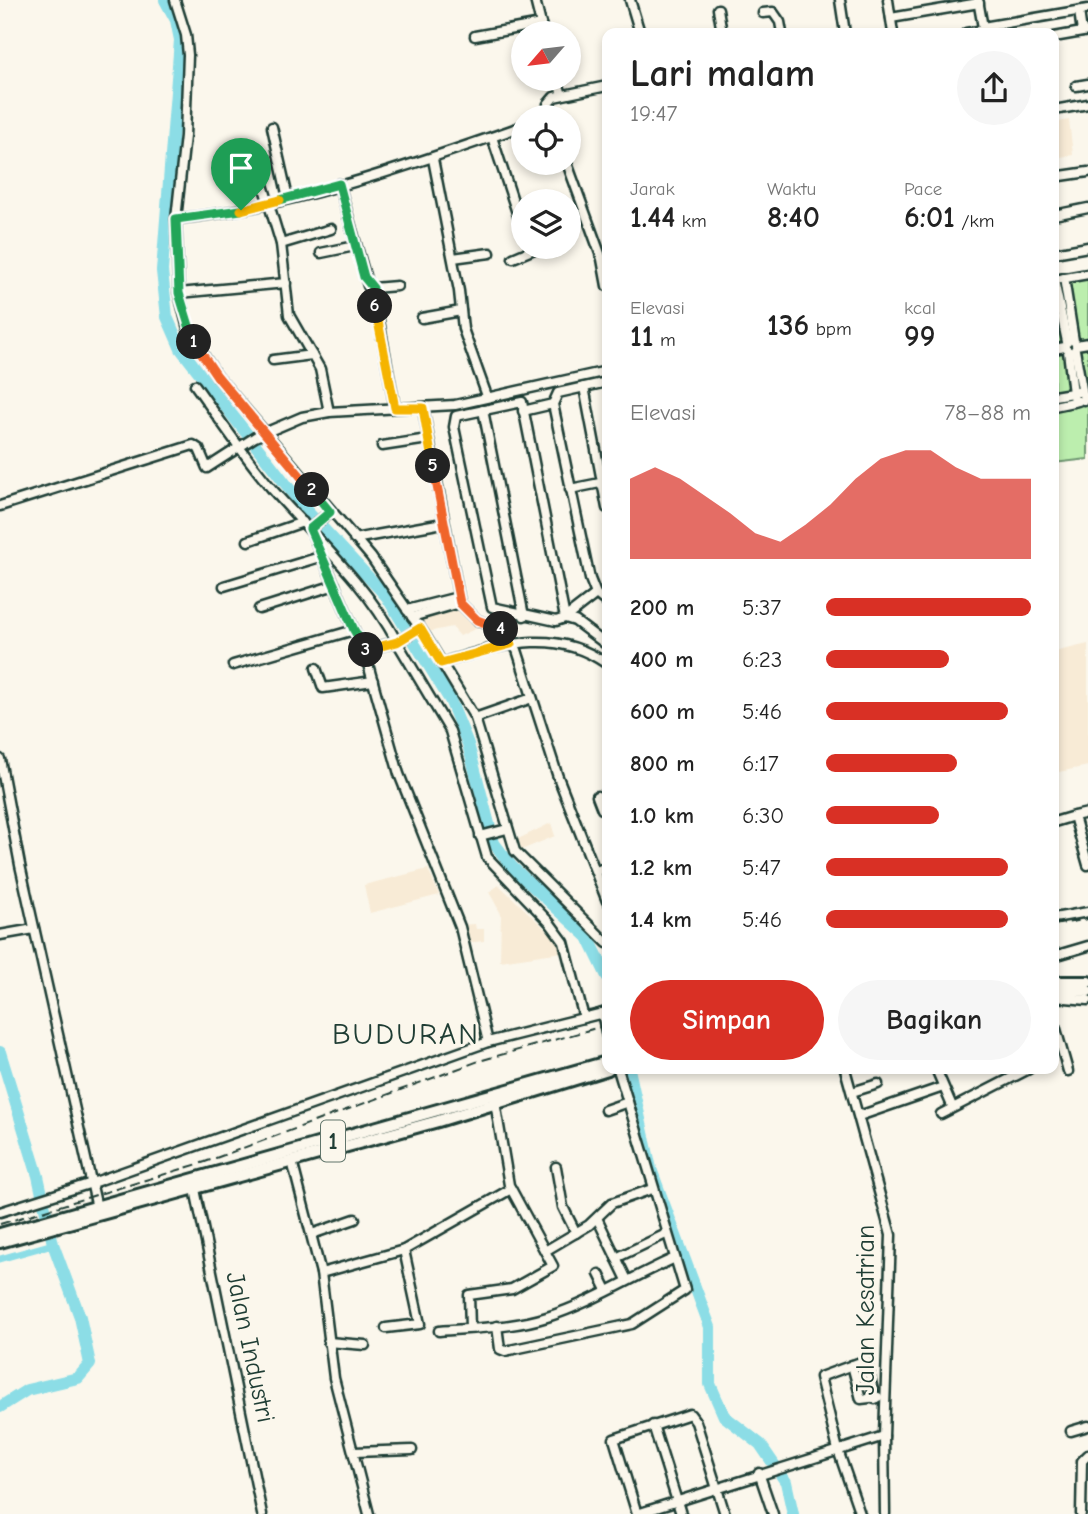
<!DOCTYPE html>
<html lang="id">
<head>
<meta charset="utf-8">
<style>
  :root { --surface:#fff; --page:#f6f6f6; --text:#222; --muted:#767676; --accent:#d93025 }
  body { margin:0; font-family:"Comic Neue",sans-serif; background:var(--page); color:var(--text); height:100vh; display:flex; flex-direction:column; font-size:26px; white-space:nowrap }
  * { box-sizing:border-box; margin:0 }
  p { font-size:23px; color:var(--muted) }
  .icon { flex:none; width:38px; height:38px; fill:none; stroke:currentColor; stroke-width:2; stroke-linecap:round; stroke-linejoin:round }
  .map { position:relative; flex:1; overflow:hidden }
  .panel { position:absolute; left:602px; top:28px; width:457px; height:1046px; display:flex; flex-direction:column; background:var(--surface); border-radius:14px; box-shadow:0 4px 10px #0003 }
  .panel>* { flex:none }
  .needle { width:46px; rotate:242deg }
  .tools { position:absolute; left:511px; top:21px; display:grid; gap:14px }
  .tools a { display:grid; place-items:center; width:70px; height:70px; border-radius:50%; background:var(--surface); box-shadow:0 4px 10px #0003; font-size:35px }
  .pin { position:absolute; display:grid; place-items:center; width:60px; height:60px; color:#fff; margin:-72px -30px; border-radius:50% 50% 50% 0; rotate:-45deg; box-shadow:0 0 7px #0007 }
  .pin .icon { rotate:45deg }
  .km { position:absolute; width:35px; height:35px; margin:-18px; border-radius:50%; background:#222; color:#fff; font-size:19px; line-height:35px; text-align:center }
  .round { display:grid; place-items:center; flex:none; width:74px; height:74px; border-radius:37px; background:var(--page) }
  .head { display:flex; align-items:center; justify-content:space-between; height:119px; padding:0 28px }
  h1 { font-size:38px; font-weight:600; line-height:52px }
  .figures { display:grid; grid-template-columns:repeat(3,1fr); gap:10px; height:119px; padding:7px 28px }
  .figures div { display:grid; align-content:center }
  .figures b { font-size:30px; font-weight:600 }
  .figures small { font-size:19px; font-weight:400 }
  .figures p { font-size:19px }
  .chart { height:196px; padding:14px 28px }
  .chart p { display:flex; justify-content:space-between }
  .chart svg { width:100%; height:126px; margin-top:7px; fill:var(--accent); opacity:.7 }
  .button { display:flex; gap:14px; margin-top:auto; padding:14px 28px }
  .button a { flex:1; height:80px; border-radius:42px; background:var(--accent); color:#fff; font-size:28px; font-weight:600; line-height:80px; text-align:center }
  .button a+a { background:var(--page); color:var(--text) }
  ul { padding:0 28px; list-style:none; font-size:23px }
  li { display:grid; grid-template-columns:112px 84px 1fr; align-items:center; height:52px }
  li i { height:18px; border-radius:9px; background:var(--accent) }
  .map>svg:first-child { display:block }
  .built { fill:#f8ebd6 }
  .park { fill:#bceeae; stroke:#6e9671; stroke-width:2 }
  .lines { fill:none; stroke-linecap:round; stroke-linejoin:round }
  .canal { stroke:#8cdde6; stroke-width:7 }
  .river { stroke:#8cdde6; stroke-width:12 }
  .minor-casing { stroke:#1f3d34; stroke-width:13 }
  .highway-casing { stroke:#1f3d34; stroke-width:16 }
  .minor { stroke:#fbf7ec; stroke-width:8 }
  .highway { stroke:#fbf7ec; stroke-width:10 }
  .rail { stroke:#1f3d34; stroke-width:2; stroke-dasharray:10 5; stroke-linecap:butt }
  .split-1-casing { stroke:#fff; stroke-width:14 }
  .split-2-casing { stroke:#fff; stroke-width:14 }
  .split-3-casing { stroke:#fff; stroke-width:14 }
  .split-4-casing { stroke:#fff; stroke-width:14 }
  .split-5-casing { stroke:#fff; stroke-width:14 }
  .split-6-casing { stroke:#fff; stroke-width:14 }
  .split-7-casing { stroke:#fff; stroke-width:14 }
  .split-8-casing { stroke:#fff; stroke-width:14 }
  .split-1 { stroke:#22a559; stroke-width:9 }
  .split-2 { stroke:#f0652b; stroke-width:9 }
  .split-3 { stroke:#22a559; stroke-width:9 }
  .split-4 { stroke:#f5b400; stroke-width:9 }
  .split-5 { stroke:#f0652b; stroke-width:9 }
  .split-6 { stroke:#f5b400; stroke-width:9 }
  .split-7 { stroke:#22a559; stroke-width:9 }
  .split-8 { stroke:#f5b400; stroke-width:9 }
  .labels { text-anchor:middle; stroke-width:6; stroke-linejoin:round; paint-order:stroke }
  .shield { fill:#fbf7ec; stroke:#61756b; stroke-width:2 }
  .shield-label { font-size:24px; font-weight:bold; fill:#1f3d34 }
  .street-label { font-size:26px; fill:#1f3d34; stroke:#fbf7ec }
  .quarter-label { font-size:30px; letter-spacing:2px; fill:#1f3d34; stroke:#fbf7ec }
</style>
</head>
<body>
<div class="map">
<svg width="1088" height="1514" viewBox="0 0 1088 1514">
  <rect width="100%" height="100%" fill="#fbf7ec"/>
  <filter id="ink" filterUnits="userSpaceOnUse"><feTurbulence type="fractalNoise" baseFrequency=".0143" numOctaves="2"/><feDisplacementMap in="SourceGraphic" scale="14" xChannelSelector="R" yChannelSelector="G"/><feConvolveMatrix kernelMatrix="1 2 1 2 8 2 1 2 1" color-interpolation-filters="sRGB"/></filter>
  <g filter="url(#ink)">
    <g class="built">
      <path d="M1069,120l4,35 -19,3v-35z"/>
      <path d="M458,607l23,19 -21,10 -8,-9 -24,5 -15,-21z"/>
      <path d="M1088,644v122l-34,7v-121z"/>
      <path d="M551,823l4,13 -36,15 -3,-11z"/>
      <path d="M428,869l11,26 -69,18 -6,-28z"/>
      <path d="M499,885l57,54 6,13 -62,9 1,-47 -12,-22z"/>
      <path d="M475,924l1,5h8v12l-18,2 -7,-18z"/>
    </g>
    <path class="park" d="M1088,274v185l-34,4v-183z"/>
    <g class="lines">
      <path class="canal" d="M0,1259l53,-15"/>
      <g class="river">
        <path d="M165,0l11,20 4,20 -18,231 5,46 14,32 125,161 81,87 63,103 18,44 26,99 18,24 76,70 19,39"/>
        <path d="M0,1052l38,124 15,68 27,73 10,47 -12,14 -51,12 -27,17"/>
        <path d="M629,1069l22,100 59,158v57l14,32 36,28 26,38 7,32"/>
      </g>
      <defs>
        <g id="minor">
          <path d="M175,0l11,35 2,20 -3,81 -9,83 3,74 10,40 28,43 154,181 55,80 49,81 40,133 92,92"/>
          <path d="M535,0l6,24"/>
          <path d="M630,0l10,33"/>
          <path d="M840,0l5,33"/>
          <path d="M888,0l5,33"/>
          <path d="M978,0l6,33"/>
          <path d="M718,9l4,24"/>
          <path d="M1079,11l3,21"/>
          <path d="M763,13l10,-1 7,10 2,11"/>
          <path d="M891,18l88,-15"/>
          <path d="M983,27l105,-18"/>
          <path d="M966,33l18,-3"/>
          <path d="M475,36l66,-12 3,9"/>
          <path d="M1054,37l34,-6"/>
          <path d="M557,79l5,16"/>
          <path d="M1076,86l12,-2"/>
          <path d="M1054,110l34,-6"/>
          <path d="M552,117l-4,-13 6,-7 53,-11"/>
          <path d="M272,127l16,71"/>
          <path d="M492,137l27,82 4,4"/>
          <path d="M254,155l27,89 8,71 31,54 9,43"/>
          <path d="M433,159l26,132 4,38 24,67"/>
          <path d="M567,163l35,96 5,27"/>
          <path d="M1054,177l34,-5"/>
          <path d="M339,184l29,102 5,2 24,-2"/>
          <path d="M1054,215l34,-7"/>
          <path d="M176,219c118,-12 235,-54 347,-93"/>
          <path d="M281,244l50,-15"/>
          <path d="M321,253l34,-7"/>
          <path d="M1054,253l34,-6"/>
          <path d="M453,258l37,-5"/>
          <path d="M513,258l26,-11"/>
          <path d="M1064,278l10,63"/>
          <path d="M1060,279l28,-5"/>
          <path d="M1054,280l13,62"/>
          <path d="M373,288l22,120"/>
          <path d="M179,293l107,-10"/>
          <path d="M422,318l39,-7"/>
          <path d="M1076,345l12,-2"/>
          <path d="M1054,349l11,-2"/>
          <path d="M1075,350l9,50"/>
          <path d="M1068,351l6,51"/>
          <path d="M273,360l39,-5"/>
          <path d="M607,382l-49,11 -5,11 37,175 6,15 11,9"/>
          <path d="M195,385c25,35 49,71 77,104 44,50 93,93 125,153l23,-14"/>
          <path d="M584,387l23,121"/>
          <path d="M1054,396l24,-4"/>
          <path d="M1054,406l24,-5"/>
          <path d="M423,408l37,195 17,17 25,10 15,20 41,127 49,124"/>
          <path d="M483,410l41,206"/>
          <path d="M523,411l30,-7"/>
          <path d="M382,446l46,-7"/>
          <path d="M570,489l35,-7"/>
          <path d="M0,506l193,-61 6,4 8,19 48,-31 47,-20 27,-5 126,-7 152,-34"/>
          <path d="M310,529l20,-17"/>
          <path d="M313,535l41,95"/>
          <path d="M354,539l89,-16"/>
          <path d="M248,541l55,-19"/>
          <path d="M224,586l99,-30"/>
          <path d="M259,609l76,-24"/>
          <path d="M407,610l51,-13"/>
          <path d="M412,617l48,-14"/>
          <path d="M565,618l-43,-216 -66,14 -2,11 38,180 64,14 9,-3 31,-24"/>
          <path d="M565,618l10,3 32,24"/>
          <path d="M364,650l33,-8 53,89 37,126 63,66 14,19 20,76"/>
          <path d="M441,663c58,-17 112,-38 166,1"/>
          <path d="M233,665l121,-35 10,20 35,124 61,153 28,115 119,-30"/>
          <path d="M316,668l7,20 50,-7"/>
          <path d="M475,718l57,-20"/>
          <path d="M0,759l20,106 77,343"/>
          <path d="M597,796l5,13 5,1"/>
          <path d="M1088,813l-14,3 14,49"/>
          <path d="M1054,822l20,-6"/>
          <path d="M480,836l27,-7"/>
          <path d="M597,871l10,-5"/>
          <path d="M1054,918l34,-6"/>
          <path d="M0,935l34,-6"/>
          <path d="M1054,956l34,-10"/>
          <path d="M1054,997l34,3"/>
          <path d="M602,1013l5,23"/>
          <path d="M1054,1022l14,49"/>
          <path d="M845,1069l46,166 -7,201 1,78"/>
          <path d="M936,1069l16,37"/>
          <path d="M852,1092l26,-8"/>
          <path d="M605,1110l23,-8"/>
          <path d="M941,1114l88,-45"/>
          <path d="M859,1116l84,-29"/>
          <path d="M292,1161l29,112 13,105 35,136"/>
          <path d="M556,1167l7,40 13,26"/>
          <path d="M195,1189l67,325"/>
          <path d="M0,1212l92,-29 396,-141"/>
          <path d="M597,1218l30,62"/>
          <path d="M312,1234l43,-15"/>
          <path d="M545,1251l44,-26 23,-22 40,-14"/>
          <path d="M616,1258l50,-24"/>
          <path d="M321,1273l83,-23 107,-61"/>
          <path d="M599,1274l8,16"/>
          <path d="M497,1326l3,23 5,2 127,-27 53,-34 -67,-221"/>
          <path d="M386,1328l34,-4 -16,-74"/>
          <path d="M470,1328l-1,-33 43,-6 41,-23 -44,-81 -14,-83"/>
          <path d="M439,1331c35,-3 74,-3 108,-14 44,-14 85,-40 128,-59"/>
          <path d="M328,1342l37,3"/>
          <path d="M852,1365l9,34 17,-2"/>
          <path d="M653,1425l28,89"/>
          <path d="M1071,1431l17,-5"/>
          <path d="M354,1452l58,-2"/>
          <path d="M759,1473l14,41"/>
          <path d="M637,1514l-23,-75 76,-25 6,8 29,92"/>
          <path d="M637,1514l247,-78"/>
          <path d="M860,1514l-22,-64 -18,-73 46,-17 9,39"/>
          <path d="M1081,1514l1,-53 6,-6"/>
        </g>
        <g id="highway">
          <path d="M1054,982h34"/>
          <path d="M1054,990l34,1"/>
          <path d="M0,1234l607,-172"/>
          <path d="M0,1242l438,-121 170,-52"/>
        </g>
      </defs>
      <use href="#minor" class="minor-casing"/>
      <use href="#highway" class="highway-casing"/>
      <use href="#minor" class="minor"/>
      <use href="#highway" class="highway"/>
      <g class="rail">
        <path d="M1054,925l34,-6"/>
        <path d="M0,1224l205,-62 274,-101 128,-36"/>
      </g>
    </g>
  </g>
  <g class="lines" filter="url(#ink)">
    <defs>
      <path id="split-1" d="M194,342l-15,-49 -3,-74 65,-9"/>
      <path id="split-2" d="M194,342l23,34 95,114"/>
      <path id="split-3" d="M312,490l18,22 -20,17 44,101 12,20"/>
      <path id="split-4" d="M366,650l31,-8 23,-14 21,35 70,-19 -10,-15"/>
      <path id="split-5" d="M433,466l27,137 17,17 24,9"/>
      <path id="split-6" d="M375,306l20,102h28l10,58"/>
      <path id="split-7" d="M280,200l59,-16 25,93 9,11 2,18"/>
      <path id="split-8" d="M241,210l39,-10"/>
    </defs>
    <use href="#split-1" class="split-1-casing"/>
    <use href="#split-2" class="split-2-casing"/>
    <use href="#split-3" class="split-3-casing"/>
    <use href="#split-4" class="split-4-casing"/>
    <use href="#split-5" class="split-5-casing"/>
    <use href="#split-6" class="split-6-casing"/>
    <use href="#split-7" class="split-7-casing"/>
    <use href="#split-8" class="split-8-casing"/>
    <use href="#split-1" class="split-1"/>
    <use href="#split-2" class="split-2"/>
    <use href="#split-3" class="split-3"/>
    <use href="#split-4" class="split-4"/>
    <use href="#split-5" class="split-5"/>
    <use href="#split-6" class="split-6"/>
    <use href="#split-7" class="split-7"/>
    <use href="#split-8" class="split-8"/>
  </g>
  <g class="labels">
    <rect class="shield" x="321" y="1120.5" width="24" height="41" rx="5"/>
    <g class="shield-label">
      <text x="333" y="1149">1</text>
    </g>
    <g class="street-label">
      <text transform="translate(865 1310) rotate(-90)" y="9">Jalan Kesatrian</text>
      <text transform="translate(251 1347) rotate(78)" y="9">Jalan Industri</text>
    </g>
    <g class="quarter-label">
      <text x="406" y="1044">BUDURAN</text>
    </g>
  </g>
</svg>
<div class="tools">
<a><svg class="needle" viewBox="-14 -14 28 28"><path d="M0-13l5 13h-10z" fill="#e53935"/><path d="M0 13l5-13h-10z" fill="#767676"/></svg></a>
<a><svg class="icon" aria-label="locate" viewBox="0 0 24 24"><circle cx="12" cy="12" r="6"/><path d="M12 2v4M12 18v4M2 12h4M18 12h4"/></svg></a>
<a><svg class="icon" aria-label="layers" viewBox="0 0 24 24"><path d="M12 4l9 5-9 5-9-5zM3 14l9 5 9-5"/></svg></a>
</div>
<div class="pin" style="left:241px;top:210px;background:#1e9e55"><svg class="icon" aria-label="arrive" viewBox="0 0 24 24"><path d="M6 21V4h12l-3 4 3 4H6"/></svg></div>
<b class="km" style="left:194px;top:342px">1</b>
<b class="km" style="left:312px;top:490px">2</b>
<b class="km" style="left:366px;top:650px">3</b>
<b class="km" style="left:501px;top:629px">4</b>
<b class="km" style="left:433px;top:466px">5</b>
<b class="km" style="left:375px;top:306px">6</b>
<section class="panel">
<div class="head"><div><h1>Lari malam</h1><p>19:47</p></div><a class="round"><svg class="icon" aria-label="share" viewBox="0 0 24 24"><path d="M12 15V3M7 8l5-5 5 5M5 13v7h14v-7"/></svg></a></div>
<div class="figures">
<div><p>Jarak</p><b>1.44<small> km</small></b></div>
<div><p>Waktu</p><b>8:40</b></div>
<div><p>Pace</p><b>6:01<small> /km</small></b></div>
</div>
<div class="figures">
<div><p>Elevasi</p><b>11<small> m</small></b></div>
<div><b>136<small> bpm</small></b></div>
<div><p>kcal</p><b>99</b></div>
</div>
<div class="chart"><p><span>Elevasi</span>78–88 m</p>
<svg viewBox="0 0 160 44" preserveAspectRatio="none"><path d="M0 44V16L10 12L20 16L30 22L40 28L50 35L60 38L70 32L80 25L90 16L100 9L110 6L120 6L130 12L140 16L150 16L160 16V44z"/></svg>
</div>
<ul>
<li><b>200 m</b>5:37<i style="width:100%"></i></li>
<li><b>400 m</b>6:23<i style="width:60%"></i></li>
<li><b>600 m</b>5:46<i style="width:89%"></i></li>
<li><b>800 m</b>6:17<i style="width:64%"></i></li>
<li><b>1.0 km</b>6:30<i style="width:55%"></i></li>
<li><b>1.2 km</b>5:47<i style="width:89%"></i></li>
<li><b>1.4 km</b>5:46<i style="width:89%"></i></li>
</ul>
<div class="button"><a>Simpan</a><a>Bagikan</a></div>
</section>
</div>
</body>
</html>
